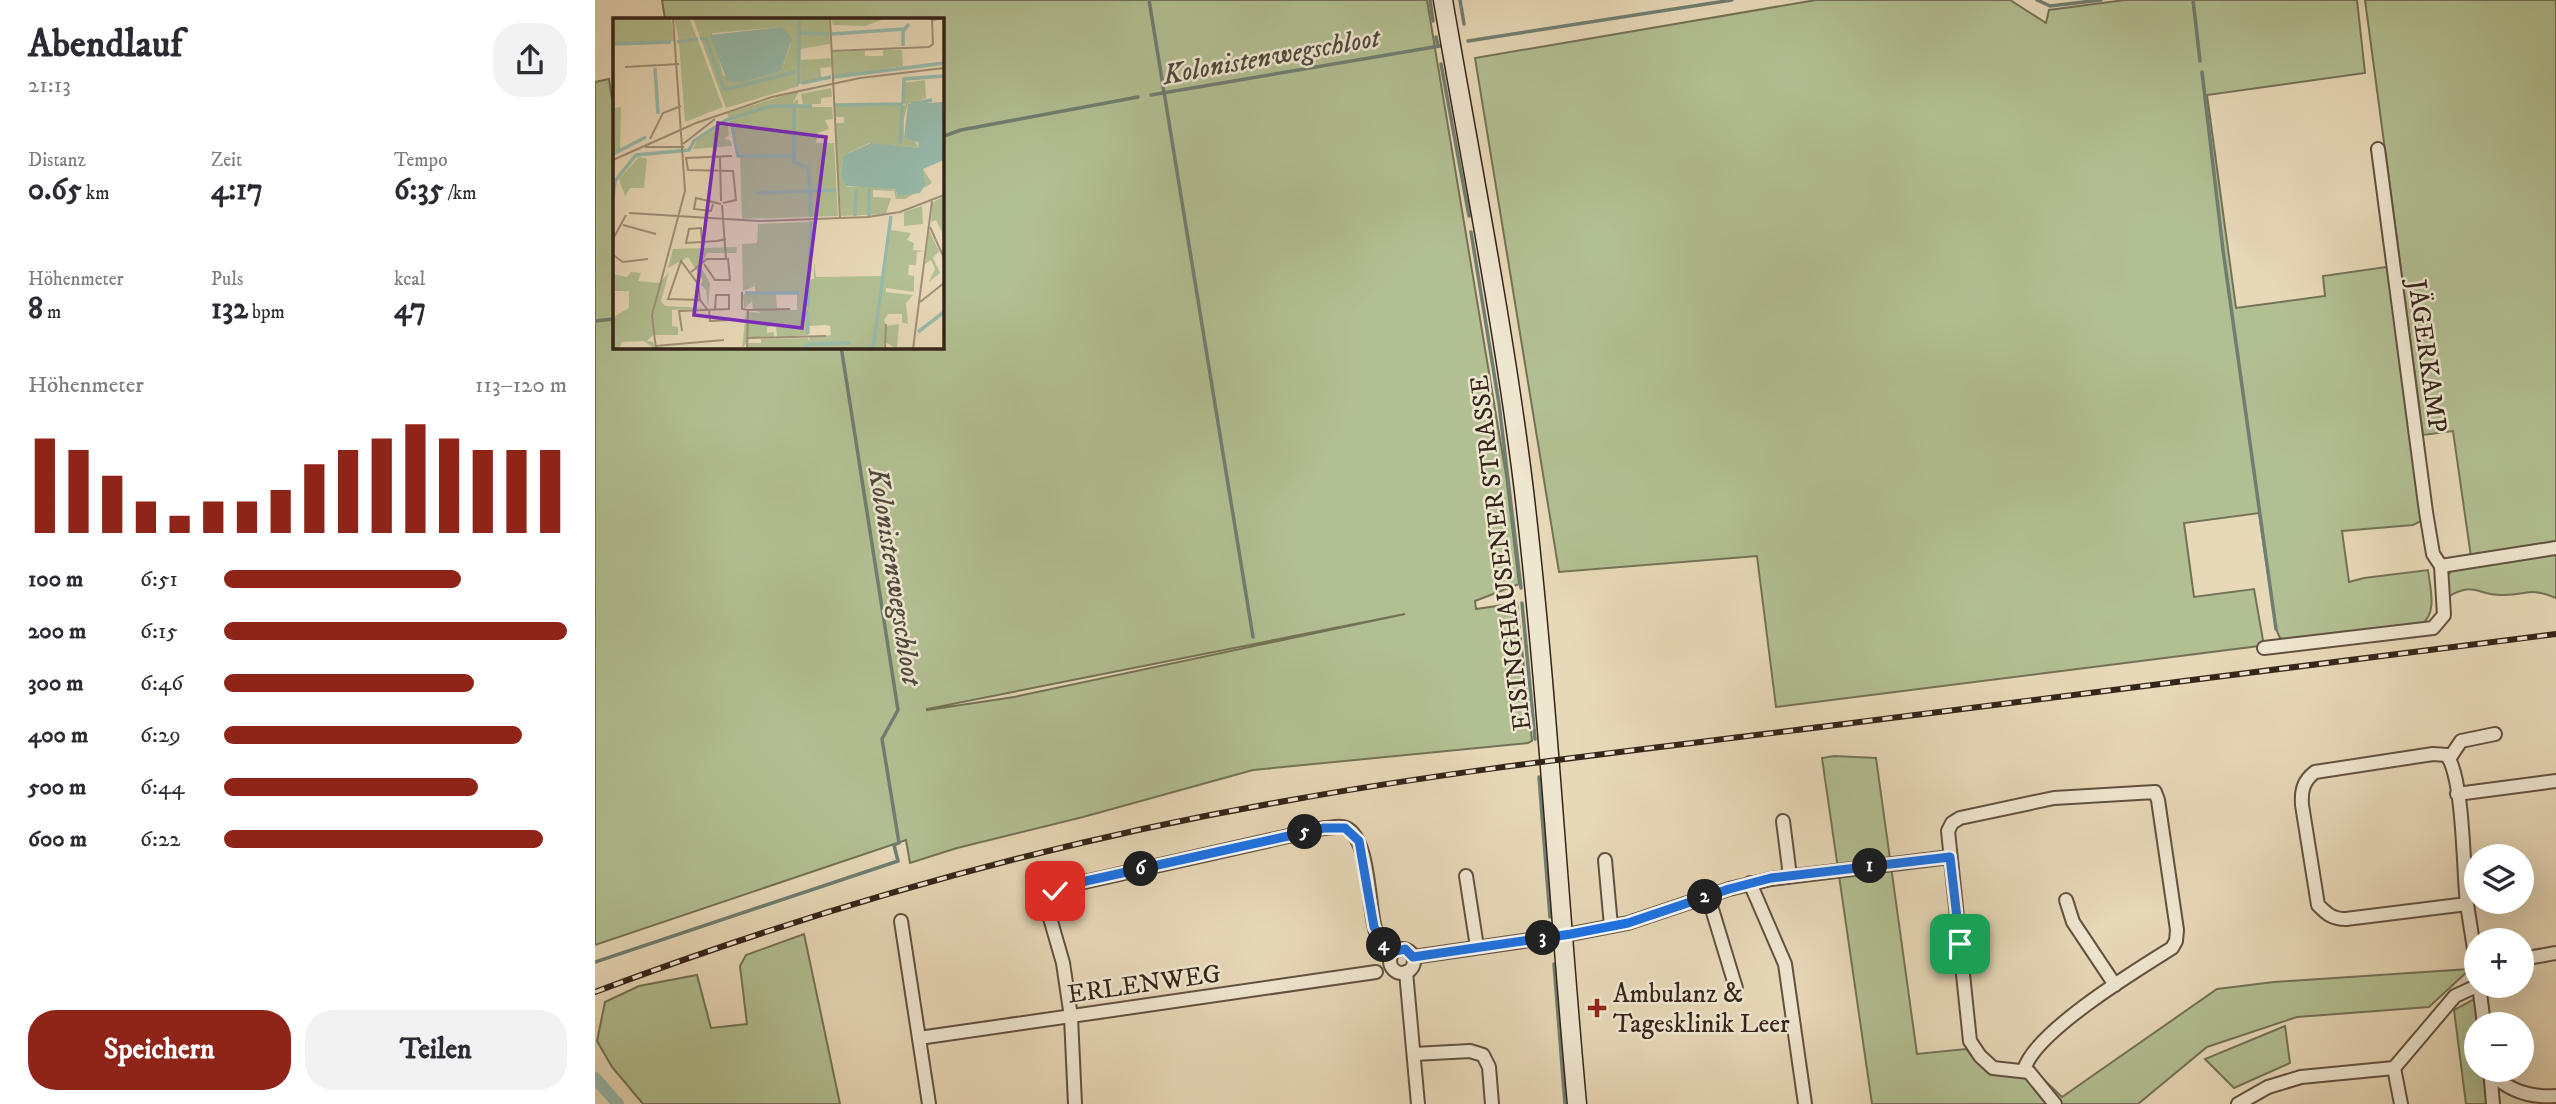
<!DOCTYPE html>
<html lang="de">
<head>
<meta charset="utf-8">
<style>
  :root { --surface:#fff; --page:#f2f2f3; --text:#2b2b33; --muted:#7c7c81; --accent:#8f2418 }
  body { margin:0; font-family:"IM FELL DW Pica",serif; background:var(--page); color:var(--text); height:100vh; display:flex; flex-direction:column; font-size:26px; white-space:nowrap }
  * { box-sizing:border-box; margin:0 }
  p { font-size:23px; color:var(--muted) }
  .icon { flex:none; width:38px; height:38px; fill:none; stroke:currentColor; stroke-width:2; stroke-linecap:round; stroke-linejoin:round }
  .map { position:relative; flex:1; overflow:hidden }
  .drawer { display:flex; flex-direction:column; background:var(--surface); width:595px }
  .drawer>* { flex:none }
  .controls { position:absolute; left:1869px; top:844px; display:grid; gap:14px }
  .controls a { display:grid; place-items:center; width:70px; height:70px; border-radius:50%; background:var(--surface); box-shadow:0 7px 28px #0002; font-size:35px }
  .pin { position:absolute; display:grid; place-items:center; width:60px; height:60px; color:#fff; margin:-30px; border-radius:14px; box-shadow:0 4px 10px #0006 }
  .km { position:absolute; width:35px; height:35px; margin:-18px; border-radius:50%; background:#222; color:#fff; font-size:19px; line-height:35px; text-align:center }
  .round { display:grid; place-items:center; flex:none; width:74px; height:74px; border-radius:28px; background:var(--page) }
  .overview { display:flex; align-items:center; justify-content:space-between; height:119px; padding:0 28px }
  h1 { font-size:38px; font-weight:700; line-height:52px }
  .figures { display:grid; grid-template-columns:repeat(3,1fr); gap:10px; height:119px; padding:7px 28px }
  .figures div { display:grid; align-content:center }
  .figures b { font-size:30px; font-weight:700 }
  .figures small { font-size:19px; font-weight:400 }
  .figures p { font-size:19px }
  .chart { height:196px; padding:14px 28px }
  .chart p { display:flex; justify-content:space-between }
  .chart svg { width:100%; height:126px; margin-top:7px; stroke:var(--accent); stroke-width:6 }
  .action { display:flex; gap:14px; margin-top:auto; padding:14px 28px }
  .action a { flex:1; height:80px; border-radius:28px; background:var(--accent); color:#fff; font-size:28px; font-weight:700; line-height:80px; text-align:center }
  .action a+a { background:var(--page); color:var(--text) }
  ul { padding:0 28px; list-style:none; font-size:23px }
  li { display:grid; grid-template-columns:112px 84px 1fr; align-items:center; height:52px }
  li i { height:18px; border-radius:9px; background:var(--accent) }
  main { display:flex; flex:1; min-height:0 }
  .map>svg:first-child { display:block }
  .green { fill:#b2bf92; stroke:#747256; stroke-width:2; fill-rule:evenodd }
  .lines { fill:none; stroke-linecap:round; stroke-linejoin:round }
  .stream { stroke:#707e71; stroke-width:3.5 }
  .canal { stroke:#97baab; stroke-width:12 }
  .street-casing { stroke:#625140; stroke-width:16 }
  .secondary-casing { stroke:#352419; stroke-width:21 }
  .street { stroke:#efe6d0; stroke-width:12 }
  .secondary { stroke:#efe6d0; stroke-width:18 }
  .rail-casing { stroke:#352419; stroke-width:6 }
  .rail { stroke:#efe6d0; stroke-width:3.5; stroke-dasharray:10; stroke-linecap:butt }
  .route-casing { stroke:#fff; stroke-width:14 }
  .route { stroke:#1a73e8; stroke-width:9 }
  .poi-dot { fill:#8f2418; stroke:#efe6d0; stroke-width:2.5 }
  .labels { text-anchor:middle; stroke-width:5; stroke-linejoin:round; paint-order:stroke }
  .street-label { font-size:26px; fill:#352419; stroke:#efe6d0 }
  .poi-label { font-size:26px; fill:#352419; stroke:#efe6d0; text-anchor:start }
  .water-label { font-size:28px; font-style:italic; fill:#4e4a3e; stroke:#efe6d0 }
  .inset-river { fill:none; stroke:#97baab; stroke-width:3.5 }
  .inset-road { fill:none; stroke:#a09078; stroke-width:2 }
  .view { fill:#7b2cbf; fill-opacity:0.15; stroke:#7b2cbf; stroke-width:3.5 }
  .inset-edge { fill:none; stroke:#352419; stroke-width:3.5 }
</style>
</head>
<body>
<main>
<section class="drawer">
<div class="overview"><div><h1>Abendlauf</h1><p>21:13</p></div><a class="round"><svg class="icon" aria-label="share" viewBox="0 0 24 24"><path d="M12 15V3M7 8l5-5 5 5M5 13v7h14v-7"/></svg></a></div>
<div class="figures">
<div><p>Distanz</p><b>0.65<small> km</small></b></div>
<div><p>Zeit</p><b>4:17</b></div>
<div><p>Tempo</p><b>6:35<small> /km</small></b></div>
</div>
<div class="figures">
<div><p>Höhenmeter</p><b>8<small> m</small></b></div>
<div><p>Puls</p><b>132<small> bpm</small></b></div>
<div><p>kcal</p><b>47</b></div>
</div>
<div class="chart"><p><span>Höhenmeter</span>113–120 m</p>
<svg viewBox="0 0 160 44" preserveAspectRatio="none"><path d="M5 44V11M15 44V15M25 44V24M35 44V33M45 44V38M55 44V33M65 44V33M75 44V29M85 44V20M95 44V15M105 44V11M115 44V6M125 44V11M135 44V15M145 44V15M155 44V15"/></svg>
</div>
<ul>
<li><b>100 m</b>6:51<i style="width:69%"></i></li>
<li><b>200 m</b>6:15<i style="width:100%"></i></li>
<li><b>300 m</b>6:46<i style="width:73%"></i></li>
<li><b>400 m</b>6:29<i style="width:87%"></i></li>
<li><b>500 m</b>6:44<i style="width:74%"></i></li>
<li><b>600 m</b>6:22<i style="width:93%"></i></li>
</ul>
<div class="action"><a>Speichern</a><a>Teilen</a></div>
</section>
<div class="map">
<svg width="1961" height="1104" viewBox="0 0 1961 1104">
  <rect width="100%" height="100%" fill="#e7d8b7"/>
  <filter id="stains"><feTurbulence type="fractalNoise" baseFrequency=".00286" numOctaves="4"/><feColorMatrix values="0 0 0 0 .2 0 0 0 0 .09 0 0 0 0 .02 0 0 0 .5 -.17"/></filter>
  <radialGradient id="worn" r=".72"><stop offset=".6" stop-color="#630" stop-opacity="0"/><stop offset="1" stop-color="#630" stop-opacity=".3"/></radialGradient>
  <g class="green">
    <path d="M67,0h765l79,475 13,109 -44,17 1,8 41,-6 15,138 -4,2 -275,27 -170,47 -126,31 -47,15 -4,-23 -311,105v-863l14,-3 3,20h2v247h327v-327h-276zM810,614l-391,83 -87,13v-1z"/>
    <path d="M1221,0h194l36,23 3,-13 76,-10h232l8,73 -158,22 29,213 89,-12 -2,-20 63,-9 5,5 30,249 -8,4 -71,6 7,51 15,-4 64,-8c2,19 10,42 -7,55l-134,15 -7,-2 -4,-9 -17,-116 -75,10 10,74 60,-8 9,51 -4,6 -483,61 -19,-151 -198,16 -84,-514z"/>
    <path d="M1770,0h191v543l-85,14 -18,-126 -30,4z"/>
    <path d="M1961,553v45c-28,-12 -29,-2 -55,-3 -23,0 -29,-14 -53,2 -3,-13 -5,-21 7,-28z"/>
    <path d="M1239,756l42,2 41,296 49,-5 22,24 32,3 17,-3 25,24 155,-108 57,-7 196,-13 -41,38 -132,10 -90,30 -69,57h-266l-50,-346z"/>
    <path d="M209,934l36,170h-197l-31,-37 -15,-26 8,-39 34,-16 58,-11 14,53 36,-4 -7,-58 6,-11z"/>
    <path d="M1881,998l3,26h-3v45h8l4,35h-22l-12,-94z"/>
    <path d="M1690,1026l5,37 -56,25 -29,-29z"/>
  </g>
  <g class="lines">
    <g class="stream">
      <path d="M554,0l104,637"/>
      <path d="M835,0l3,21"/>
      <path d="M865,0l4,24"/>
      <path d="M1442,0l13,6 51,-6"/>
      <path d="M1598,0l7,61"/>
      <path d="M841,37l2,9"/>
      <path d="M873,41l264,-41"/>
      <path d="M846,64l28,152"/>
      <path d="M1607,72l21,178 53,379"/>
      <path d="M556,95l289,-49"/>
      <path d="M346,137l20,-7 177,-33"/>
      <path d="M876,232l28,172 22,184"/>
      <path d="M0,321l19,-2"/>
      <path d="M927,603l13,136"/>
      <path d="M944,777l11,140"/>
      <path d="M0,962l303,-101 -4,-16 5,-2 -17,-104 16,-29 -57,-364"/>
      <path d="M959,964l11,140"/>
    </g>
    <path class="canal" d="M0,1078l23,26"/>
    <defs>
      <g id="street">
        <path d="M1783,149l48,363 7,42 8,12"/>
        <path d="M1669,648l169,-20 11,-13 -3,-49 115,-18"/>
        <path d="M1854,759l12,-18 34,-7"/>
        <path d="M1862,794l99,-13"/>
        <path d="M1188,821l7,55"/>
        <path d="M1010,860l6,66"/>
        <path d="M871,876l11,71"/>
        <path d="M1155,883l35,81 20,140"/>
        <path d="M1113,896l28,92"/>
        <path d="M1471,900l7,22 42,63"/>
        <path d="M1872,904l-121,15c-14,0 -19,-5 -28,-14l-16,-100c-1,-14 1,-24 13,-33l118,-18 14,1c17,26 16,114 20,149 3,19 6,39 9,58"/>
        <path d="M306,921l28,183"/>
        <circle cx="807" cy="961" r="12"/>
        <path d="M818,957l158,-23 57,-11 101,-34 42,-10 179,-22"/>
        <path d="M1927,959l34,-6"/>
        <path d="M811,972l12,132"/>
        <path d="M1884,985l5,39"/>
        <path d="M324,1038l457,-66"/>
        <path d="M819,1054l56,-3 13,4 6,12 3,37"/>
        <path d="M1895,1069l3,35"/>
        <path d="M1429,1070c10,-38 113,-100 148,-122l4,-7 1,-11 -19,-130 -3,-8 -101,6 -94,20 -8,5 -4,8 22,210 10,15 13,12 36,4 26,32"/>
        <path d="M1896,1073c18,18 40,25 65,23"/>
        <path d="M480,1104l-4,-87 -8,-54 -15,-52 3,-14 11,-10 262,-59c7,0 16,-3 22,0 24,10 22,81 30,104l6,11 11,9"/>
        <path d="M1643,1104l30,-17 33,-10 93,-9"/>
        <path d="M1806,1104l-7,-36 61,-72 24,-11"/>
      </g>
      <path id="secondary" d="M848,0c28,163 61,327 81,491 24,204 34,409 53,613"/>
    </defs>
    <use href="#street" class="street-casing"/>
    <use href="#secondary" class="secondary-casing"/>
    <use href="#street" class="street"/>
    <use href="#secondary" class="secondary"/>
    <defs>
      <path id="rail" d="M0,992c226,-85 459,-151 696,-192 178,-32 358,-51 537,-74 243,-31 485,-61 728,-92"/>
    </defs>
    <use href="#rail" class="rail-casing"/>
    <use href="#rail" class="rail"/>
  </g>
  <g class="lines">
    <defs>
      <path id="route" d="M460,891l13,-6 256,-57h21l14,13 15,86 9,16 10,9 12,-3 8,8 158,-23 57,-11 101,-34 42,-11 179,-21 10,87"/>
    </defs>
    <use href="#route" class="route-casing"/>
    <use href="#route" class="route"/>
  </g>
  <path class="poi-dot" d="M998.5 997.5h7v7h7v7h-7v7h-7v-7h-7v-7h7z"/>
  <g class="labels">
    <g class="street-label">
      <text transform="translate(1833 356) rotate(82)" y="9">JÄGERKAMP</text>
      <text transform="translate(905 553) rotate(-97)" y="9">EISINGHAUSENER STRASSE</text>
      <text transform="translate(549 983) rotate(-8)" y="9">ERLENWEG</text>
    </g>
    <g class="poi-label">
      <text x="1018" y="1002">Ambulanz &amp;<tspan x="1018" dy="30">Tagesklinik Leer</tspan></text>
    </g>
    <g class="water-label">
      <text transform="translate(676 55) rotate(-10)" y="10">Kolonistenwegschloot</text>
      <text transform="translate(301 576) rotate(81)" y="10">Kolonistenwegschloot</text>
    </g>
  </g>
  <g transform="translate(18 18)">
    <rect width="331" height="331" fill="#e7d8b7"/>
    <path d="M0,0h58l3,23 -61,2zM61,0h15l8,20 -18,3zM80,0h136l1,26 -30,5 -1,-21v58l-73,22zM169,9l9,17 -10,27 -37,11 -21,-7 -11,-42zM218,0h56l-22,8 -32,-1zM85,22l25,67 -38,15 -6,-80zM270,32h19l1,16 -69,10 -2,-24 33,-1v5h18zM218,40l1,9 -12,1 2,11 -21,5v-24zM312,62l1,18 -18,6 -4,14v20l11,2 4,8 -50,-5 -26,13 -2,20 6,11h38l11,3 1,5 29,-11 -3,-15 9,14 -27,16h-9l-2,-8 -21,-1v7l18,1 -5,16 -45,2 -6,-93h9v-6h-10v-11l73,-1 -4,-1 1,-21zM218,70l1,9 -11,1v6h-18l-2,-10zM186,73l-6,12 5,-4v6h-28l-41,13 -2,-5zM8,89l-1,42 -7,4v-45zM157,89h62l1,12 -8,1 4,9 -11,4 -2,10h18l4,73 -96,3 -2,-63 -8,-36zM108,108h7l1,9 -5,4 6,1 2,6 -39,3 4,-8zM26,139l8,2 -3,29h-14l-5,8 -6,-17zM331,178v40l-8,-16 -5,2 1,-19zM309,188l1,18 -19,2v-14zM196,204l3,49 -4,9 6,-1v-16l2,14 68,-1 7,-46 20,3 -4,7 7,3 -1,7 12,1 -8,1 -1,13h-7l-1,10 6,1v16l-28,-4v4l27,3 -7,8 2,21 -6,-1v-9h-14l-4,6 2,6 13,-2 -2,25 -12,-7 -1,7h-137l1,-6h13v-4l47,-1 2,5 -1,-6 22,-2 -1,-9 -4,-1 -18,1v9l-31,2 -1,-11 -9,1v6l7,-1v5l-24,1 -8,11 4,-37 15,1 -8,-4 -1,-8 -8,8 -1,-15 12,-1v-7l-12,5 -1,-47 15,-1 1,-19zM163,275h21v17h-20zM316,212l10,21 -6,7 7,15 -11,9 6,-13 -4,-9 -6,4zM124,229l-1,6h-29l-6,14 9,16 -2,25 -2,-18 -6,-6 3,-3 -15,-24 -20,11 5,-19zM18,254l10,1 -3,8 22,2 9,-11 -8,29 4,5 41,2 -34,2v16l6,1v8h-25l-6,6 6,1 2,7 -11,-8 -22,1 -3,7h-5l-1,-32 16,-9v-17h-16v-17l14,3z" fill="#b2bf92" fill-rule="evenodd"/>
    <path d="M169,9l10,12 -11,32 -37,11 -17,-1 -17,-46zM331,84v58l-21,9 3,15 -6,9 -22,3 -3,-7 -49,-3 -5,-10 2,-20 28,-13 48,5 -1,-6 -14,-4 4,-34z" fill="#97baab"/>
    <path class="inset-river" d="M186,1v65M186,15l30,1M219,16l72,-5M87,20l6,1 18,51 71,-18M64,24l21,-3M0,26l58,-2M290,28v-15l6,-7M42,50l3,46M221,59l110,-14M189,65l29,-6M290,85l1,-24 40,-3M298,86l21,-4M222,87l68,-1M181,90v54l14,6 2,21M118,103l7,35h56M287,126l2,-38M0,136l33,-17M197,172l1,27M143,175l80,-3M0,180l2,-17 21,-26 53,-5 5,-9 32,-21 45,-14h41M242,198l1,-26M256,198v-27M132,275h54M195,290l3,-87M194,292l1,24M305,314l26,-20M190,331l7,-5 41,-1M260,331l18,-133"/>
    <path class="inset-road" d="M217,0l10,200M218,33l98,-4 4,-3 -1,-24 12,-2M12,49l54,-3M37,121l13,-26 18,-7M70,126l32,-25M32,129h39M107,138l1,45M0,142l83,-37 76,-26 88,-19 84,-10M110,185l13,-3 -3,-29 -45,-1 -2,-12 46,-2M100,186l-2,7 -17,-2 2,-11 25,6M109,187l4,54M16,195l130,8 109,-4 32,-5 44,-17M10,207l33,9M317,209l14,31M0,221l13,-24M89,224l-1,-14 -12,1 -3,14 31,-2 9,-2M0,237l10,7 25,-3M78,254l16,-13h21l2,21h-15l-11,-16M129,274v17l6,1 -1,39M87,282l-2,-16 -17,-23 -13,38 32,1 7,9M307,284l24,-19M96,291l1,12 21,-1M135,292l42,-1M69,313l-3,-20 50,-2v-14h-13l-1,14M135,320l78,-2M42,328l69,-6M43,331l-4,-34 33,-124 -12,-173M272,331l1,-25M300,331l19,-148"/>
    <path class="view" d="M105,105l108,14 -24,191 -108,-13z"/>
    <rect width="331" height="331" class="inset-edge"/>
  </g>
  <rect width="100%" height="100%" filter="url(#stains)"/>
  <rect width="100%" height="100%" fill="url(#worn)"/>
</svg>
<div class="controls">
<a><svg class="icon" aria-label="layers" viewBox="0 0 24 24"><path d="M12 4l9 5-9 5-9-5zM3 14l9 5 9-5"/></svg></a>
<a>+</a>
<a>−</a>
</div>
<div class="pin" style="left:1365px;top:944px;background:#1e9e55"><svg class="icon" aria-label="arrive" viewBox="0 0 24 24"><path d="M6 21V4h12l-3 4 3 4H6"/></svg></div>
<div class="pin" style="left:460px;top:891px;background:#d93025"><svg class="icon" aria-label="check" viewBox="0 0 24 24"><path d="M5 12l5 5 9-10"/></svg></div>
<b class="km" style="left:1275px;top:866px">1</b>
<b class="km" style="left:1110px;top:897px">2</b>
<b class="km" style="left:948px;top:938px">3</b>
<b class="km" style="left:789px;top:945px">4</b>
<b class="km" style="left:710px;top:832px">5</b>
<b class="km" style="left:546px;top:869px">6</b>
</div>
</main>
</body>
</html>
